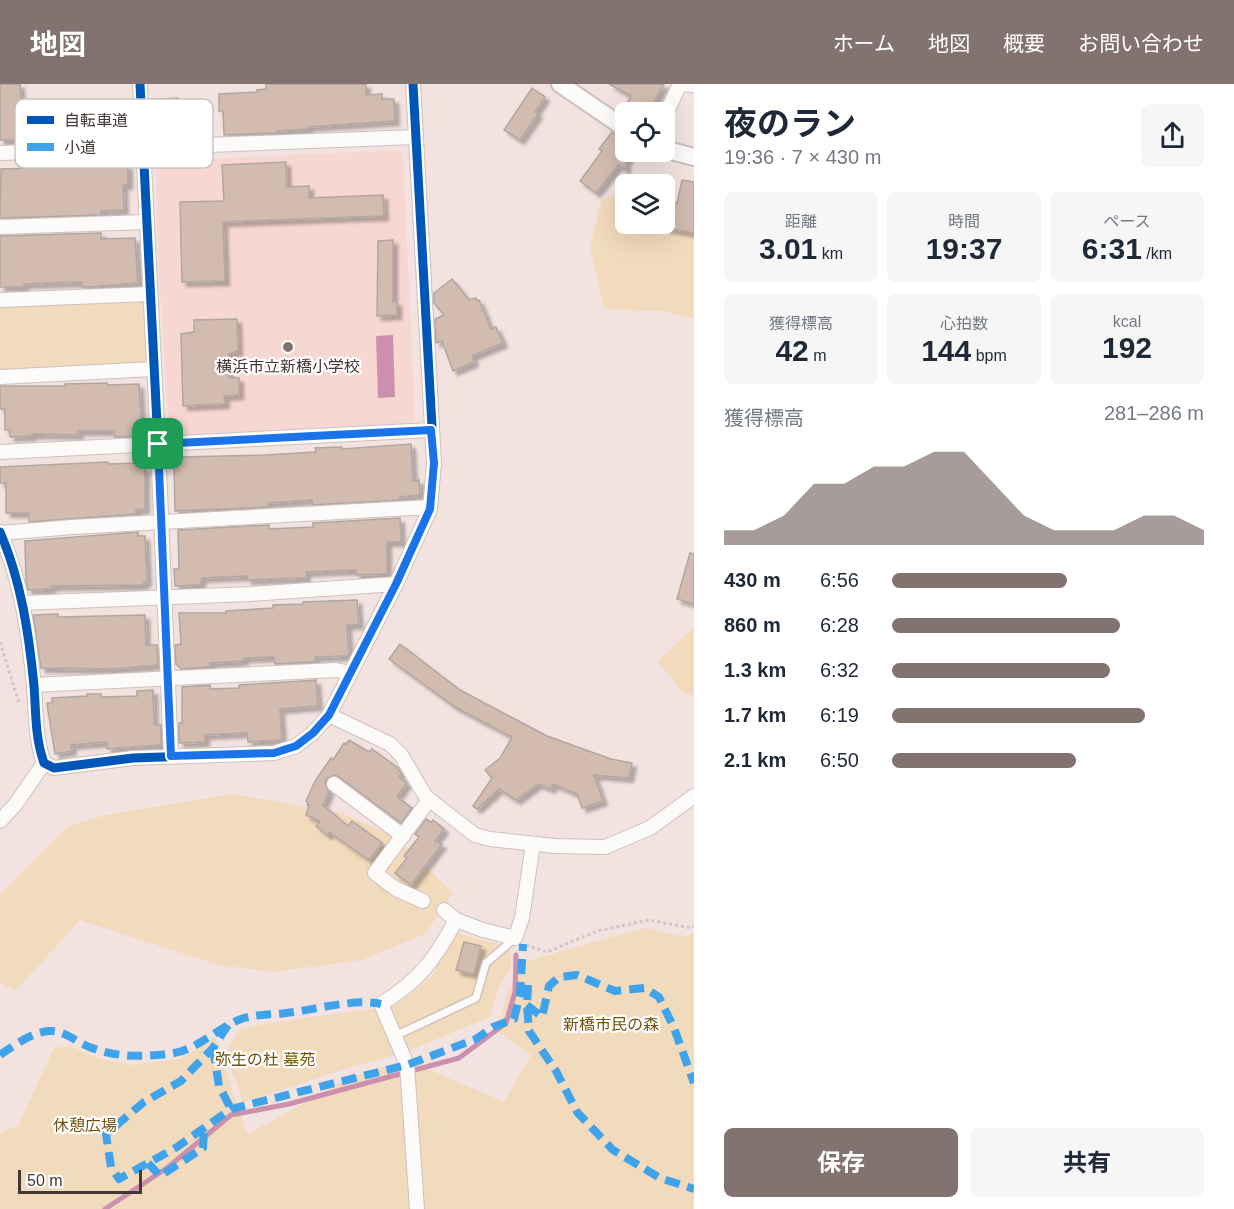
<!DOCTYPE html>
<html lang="ja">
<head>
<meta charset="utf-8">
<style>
  :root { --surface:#fff; --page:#f6f6f7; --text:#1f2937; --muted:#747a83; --accent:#827370 }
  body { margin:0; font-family:Helvetica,"Noto Sans JP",sans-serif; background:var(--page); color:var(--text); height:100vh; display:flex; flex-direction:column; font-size:22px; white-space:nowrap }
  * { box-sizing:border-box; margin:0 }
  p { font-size:20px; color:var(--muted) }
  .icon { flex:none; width:33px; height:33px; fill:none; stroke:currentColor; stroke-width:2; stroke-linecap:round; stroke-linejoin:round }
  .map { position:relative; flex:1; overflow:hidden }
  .side { display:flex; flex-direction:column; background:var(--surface); width:540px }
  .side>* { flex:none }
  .tools { position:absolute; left:615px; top:18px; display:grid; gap:12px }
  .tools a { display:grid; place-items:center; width:60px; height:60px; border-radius:9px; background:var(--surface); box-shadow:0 6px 24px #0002; font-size:30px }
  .scale { position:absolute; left:18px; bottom:15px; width:124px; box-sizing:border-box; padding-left:6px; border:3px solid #453734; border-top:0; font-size:16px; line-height:21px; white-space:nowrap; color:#453734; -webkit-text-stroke:4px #fff; paint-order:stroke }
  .pin { position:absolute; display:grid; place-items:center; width:51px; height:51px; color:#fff; margin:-26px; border-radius:12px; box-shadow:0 3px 9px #0006 }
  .round { display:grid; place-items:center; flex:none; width:63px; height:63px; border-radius:9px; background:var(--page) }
  .headline { display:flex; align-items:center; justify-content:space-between; height:102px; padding:0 30px }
  h1 { font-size:33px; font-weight:700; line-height:45px }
  .stats { display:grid; grid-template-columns:repeat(3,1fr); gap:9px; height:102px; padding:6px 30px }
  .stats div { display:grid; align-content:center; border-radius:9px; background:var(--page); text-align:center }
  .stats b { font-size:30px; font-weight:700 }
  .stats small { font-size:16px; font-weight:400 }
  .stats p { font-size:16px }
  .chart { height:168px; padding:12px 30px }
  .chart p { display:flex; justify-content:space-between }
  .chart svg { width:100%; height:108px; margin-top:6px; fill:var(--accent); opacity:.7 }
  .cta { display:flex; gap:12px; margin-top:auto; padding:12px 30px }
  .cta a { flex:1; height:69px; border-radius:9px; background:var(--accent); color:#fff; font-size:24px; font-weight:700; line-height:69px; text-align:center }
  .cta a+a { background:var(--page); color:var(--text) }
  ul { padding:0 30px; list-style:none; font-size:20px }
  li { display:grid; grid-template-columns:96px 72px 1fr; align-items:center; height:45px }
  li i { height:15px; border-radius:8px; background:var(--accent) }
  header { display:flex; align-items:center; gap:36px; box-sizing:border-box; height:84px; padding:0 30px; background:var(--accent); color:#fff }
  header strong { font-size:28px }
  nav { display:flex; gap:33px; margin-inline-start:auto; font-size:21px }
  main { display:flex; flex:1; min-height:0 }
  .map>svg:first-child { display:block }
  .built { fill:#f7d7d1 }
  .green { fill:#f2dabc }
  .water { fill:#cc90af }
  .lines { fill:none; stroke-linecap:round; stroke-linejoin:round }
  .stream { stroke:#cc90af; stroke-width:5 }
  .building { fill:#d2bcb0; stroke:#b2a6a1; stroke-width:1.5; filter:url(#shadow) }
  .service-casing { stroke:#cdc0bd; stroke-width:10 }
  .minor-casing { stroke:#cdc0bd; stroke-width:16 }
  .tertiary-casing { stroke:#cdc0bd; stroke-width:20 }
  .path { stroke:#cdc7c5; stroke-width:3; stroke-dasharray:3 3; stroke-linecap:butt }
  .service { stroke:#fdfbfa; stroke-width:7 }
  .minor { stroke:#fdfbfa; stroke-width:14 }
  .tertiary { stroke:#fdfbfa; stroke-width:16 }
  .quiet { stroke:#3fa3eb; stroke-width:8; stroke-dasharray:15 8; stroke-linecap:butt }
  .cycleway-casing { stroke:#fff; stroke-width:13 }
  .cycleway { stroke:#0057b8; stroke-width:9 }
  .route-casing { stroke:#fff; stroke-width:12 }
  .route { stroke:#1a73e8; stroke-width:8 }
  .poi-dot { fill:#827370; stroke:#fff; stroke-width:2 }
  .labels { text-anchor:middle; stroke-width:4.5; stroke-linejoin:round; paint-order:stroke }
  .poi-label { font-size:16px; fill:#453734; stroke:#fff }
  .park-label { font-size:16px; fill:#71520f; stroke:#fff }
  .key { fill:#fff; stroke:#c7c3c2; stroke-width:1.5 }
  .key-label { font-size:16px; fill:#453734 }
</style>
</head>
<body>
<header>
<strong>地図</strong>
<nav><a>ホーム</a><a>地図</a><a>概要</a><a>お問い合わせ</a></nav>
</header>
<main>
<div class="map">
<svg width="694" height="1125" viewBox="0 0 694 1125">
  <defs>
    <filter id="shadow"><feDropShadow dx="4.5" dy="4.5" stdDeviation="1.5" flood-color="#0004"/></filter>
  </defs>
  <rect width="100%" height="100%" fill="#f3e3e0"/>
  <path class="built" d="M398,66l5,5 12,263 -4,5 -237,12 -5,-5 -10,-155 -3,-108 6,-6z"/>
  <g class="green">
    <path d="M625,108l1,32h38l1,-7 13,12 16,4v85l-33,-7 -57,-2 -14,-63 12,-47z"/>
    <path d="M144,218l3,62 -147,6v-63z"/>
    <path d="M694,543v69l-12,-4 -24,-31z"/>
    <path d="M233,710l111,20 53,24 56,55 -28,41 -63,26 -88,12 -56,-7 -138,-45 -64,70 -16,-7v-89l67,-67 38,-12z"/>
    <path d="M644,844l41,9 9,-5v277h-694v-76l18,-7 36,-78 16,-2 32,13 28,6 50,-6 35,-22 32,98 101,-57 59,-18 97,42 27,-47 -32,-23 9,-43 8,-6 4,-20z"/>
    <path d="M459,850l51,13 1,21 -12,19 -9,30 -87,36 -52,14 -107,35 -19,-47 13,-25 30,-7 126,-17 37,-29 24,-41z"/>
  </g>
  <path class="water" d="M393,251l2,62 -17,1 -2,-62z"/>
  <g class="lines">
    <path class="stream" d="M105,1125l62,-41 64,-53 58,-11 170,-46 47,-35 9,-31 1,-37"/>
  </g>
  <g class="building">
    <path d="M0,0h20l1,20 23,-1 2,28 -17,1v10l-13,1v-3h-16z"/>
    <path d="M266,0h100v11l16,-1v5h12l1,22 -87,6v2l-31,2v2l-53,2 -1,-24h-4v-17l38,-2v-2l9,-1z"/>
    <path d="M609,0h55l-16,28h-26l9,-16z"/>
    <path d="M532,4l13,9 -10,15 3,2 -18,26 -16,-10z"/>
    <path d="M178,14l2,39 -23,1 -1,-39z"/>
    <path d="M612,48l14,10v10h6l-6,9v9l-8,-5 -22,28 -16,-12 22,-30 -3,-2z"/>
    <path d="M95,74v8l33,-1v20h-5l1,25 -23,1v4l-101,3 1,-49 76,-2v-8z"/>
    <path d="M286,78l1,25 22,-1v12l74,-3 1,21 -161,6 2,59 -43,1 -2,-80 44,-1 -2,-36z"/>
    <path d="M682,96l12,2v51l-29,-5 5,-26 7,1z"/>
    <path d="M101,149v6l34,-1 3,45 -47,4h-9v-5l-58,2v3h-24v-51z"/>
    <path d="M393,156v62h4v13l-20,1 1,-75z"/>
    <path d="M452,195l17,21 7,-2 1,3 2,-1 12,29 5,-2 7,16 -31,13 2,6 -21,9 -11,-30 -6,2 -1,-24 9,-4 -10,-12v-10z"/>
    <path d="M237,235l1,32 -9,3v24h10v17l-15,1 1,8 -42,2 -2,-72 13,-2v-12z"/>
    <path d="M107,299v2l32,-1 3,52 -27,1 -1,-6h-36l1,4 -47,-1v2l-22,1v-7h-5v-21h-5v-23h65v-2z"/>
    <path d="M411,360l2,37 6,-1 1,15 -20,2v3l-88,5v-5l-44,3v4l-93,4 -1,-47h4v-7l87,-2 51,-3 -1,-4 27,-1v2z"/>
    <path d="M108,378v2l30,-1v4h7v42l-9,1v4l-107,8v-9h-23v-30h-6v-16z"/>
    <path d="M400,434l1,24h-14v32l-31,1v-5l-50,2v6l-59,2v-4l-45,2 -2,7 -25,1 -1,-17h5l-1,-39 91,-5v4l44,-2v-4z"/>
    <path d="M138,448v4h7l2,46h-3v3l-93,1v3l-23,1 -2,-10 -1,-39z"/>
    <path d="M690,469l4,1v50l-17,-5z"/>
    <path d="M357,516l2,25h-12l2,31 -34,1v5l-40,2 -1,-7 -30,1v3l-34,2v4l-29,2 -5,-5 -1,-19 6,-1 -2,-31h47v-2l47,-3v-3l30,-1v-2z"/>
    <path d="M58,530v3l87,-2 1,30h11l1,20 -47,4 -70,-1 -8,-53z"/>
    <path d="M400,560l60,46 87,46 64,23 21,4 -3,15 -35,-3 9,26 -21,7 -5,-14 -24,-10 -2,5 -13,-5 -22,16 -17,-11 -22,20 -4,-3 19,-28 -7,-8 15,-12 12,-21 -57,-30 -66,-48z"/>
    <path d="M316,596l2,26 -38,3 2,31 -34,2 -1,-9 -42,2v7l-26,1v-20h3v-36l28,-2v4l29,-1v-3z"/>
    <path d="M153,606l1,35h7v20l-54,4v-7l-36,3 1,6 -17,3 -7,-43 -1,-8h5v-5l35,-2v-2h14v3l36,-1v-5z"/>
    <path d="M349,656l20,12 3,-3 26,19 3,5 -2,4 8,6 -10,14 15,11 -11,15 -62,-46 -4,-2 -8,3 -2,5 4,9 -6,13 25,21 4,-5 30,22 -13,17 -40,-28 -2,3 -11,-9 4,-5 -14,-6 3,-9 -2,-1 1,-2 -2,-2 9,-20 16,-23 2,2 11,-17 2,1z"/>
    <path d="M426,735l5,3 2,-2 11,9 -9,12 7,3 -31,41 -16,-12 12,-15 -3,-2 15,-19 -4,-3z"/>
    <path d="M464,858l17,4 -7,28 -18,-4z"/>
  </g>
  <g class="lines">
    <defs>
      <path id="service" d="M395,952l81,-38 10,-35 29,-25"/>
      <g id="minor">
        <path d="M140,0l18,360 13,312"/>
        <path d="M681,0l13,1"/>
        <path d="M664,34l16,-34"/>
        <path d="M0,69l415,-16"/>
        <path d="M0,143l147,-5"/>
        <path d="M0,216l150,-6"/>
        <path d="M0,293l154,-8"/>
        <path d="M0,368l431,-22"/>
        <path d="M0,448c21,48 29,102 34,154 2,26 1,52 10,77l10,5 79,-10 141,-5 22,-7 17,-13 16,-18 67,-131 34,-75 4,-46 -21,-379"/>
        <path d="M1,449l71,-6 358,-20"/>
        <path d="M22,519l228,-9 146,-10"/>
        <path d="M34,601l302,-15 14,3"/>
        <path d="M329,631l61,29 11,11 25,42 49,38 15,4 65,7 50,1 45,-19 44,-32"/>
        <path d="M334,700l69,52"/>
        <path d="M0,737l15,-16 29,-42"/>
        <path d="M423,817l-27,-12 -21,-16 54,-73"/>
        <path d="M444,826l12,10"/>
        <path d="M417,1125l-10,-144 -26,-61c39,-24 54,-45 75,-84l27,10 32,8 7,-20 11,-74"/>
      </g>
      <g id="tertiary">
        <path d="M560,0l66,45"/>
        <path d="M664,65l30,8"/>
      </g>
    </defs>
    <use href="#service" class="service-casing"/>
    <use href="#minor" class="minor-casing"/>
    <use href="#tertiary" class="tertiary-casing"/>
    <g class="path">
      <path d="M0,558l19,61"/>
      <path d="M526,861l21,7 50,-21 52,-11 42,8 3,-2"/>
    </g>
    <use href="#service" class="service"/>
    <use href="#minor" class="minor"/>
    <use href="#tertiary" class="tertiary"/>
    <g class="quiet">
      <path d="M528,901l-1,20 2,26 27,40 21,41 36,38 47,28 34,11"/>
      <path d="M527,921l15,12 7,-31 10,-9 18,-2 38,16 30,-3 14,9 15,31 20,55"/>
      <path d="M228,941l-15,23 -32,33 -37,21 -38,32 5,33 8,12 58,-32 54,-38 176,-44 69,-26 17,-12 21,-8 6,-25 3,-50"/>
      <path d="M213,964l6,38 12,23"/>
      <path d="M0,971c13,-9 32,-23 49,-24 17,-1 30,14 46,18 23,8 48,8 72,5 29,-2 48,-25 74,-35 15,-5 30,-4 45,-6 29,-3 68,-15 95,-9"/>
      <path d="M148,1079l12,13 43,-28 1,-20"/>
    </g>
    <defs>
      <g id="cycleway">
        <path d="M140,0l18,360 13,312"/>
        <path d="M0,448c21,48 29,102 34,154 2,26 1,52 10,77l10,5 79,-10 141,-5 22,-7 17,-13 16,-18 67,-131 34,-75 4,-46 -21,-379"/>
      </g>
    </defs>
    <use href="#cycleway" class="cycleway-casing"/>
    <use href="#cycleway" class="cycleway"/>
  </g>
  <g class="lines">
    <defs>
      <path id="route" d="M431,346l3,33 -4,46 -34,75 -67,131 -16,18 -17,13 -22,7 -103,3 -13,-312z"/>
    </defs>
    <use href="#route" class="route-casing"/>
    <use href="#route" class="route"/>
  </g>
  <circle class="poi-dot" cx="288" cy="263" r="6"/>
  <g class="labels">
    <g class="poi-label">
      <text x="288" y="288">横浜市立新橋小学校</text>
    </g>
    <g class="park-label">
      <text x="611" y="946">新橋市民の森</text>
      <text x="265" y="981">弥生の杜 墓苑</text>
      <text x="85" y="1047">休憩広場</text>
    </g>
  </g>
  <rect x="15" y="15" width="198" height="69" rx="9" class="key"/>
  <rect x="27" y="32" width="27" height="8" fill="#0057b8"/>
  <rect x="27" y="59" width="27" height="8" fill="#3fa3eb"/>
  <g class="key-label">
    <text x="64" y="42">自転車道</text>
    <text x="64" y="69">小道</text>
  </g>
</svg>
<div class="tools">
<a><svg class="icon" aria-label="locate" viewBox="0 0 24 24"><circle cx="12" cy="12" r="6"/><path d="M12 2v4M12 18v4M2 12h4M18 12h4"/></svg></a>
<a><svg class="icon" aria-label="layers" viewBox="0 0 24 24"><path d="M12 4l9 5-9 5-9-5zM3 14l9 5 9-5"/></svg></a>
</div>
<div class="scale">50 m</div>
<div class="pin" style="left:158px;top:360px;background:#1e9e55"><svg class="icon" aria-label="arrive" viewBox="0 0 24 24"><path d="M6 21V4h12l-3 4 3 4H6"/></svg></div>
</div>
<section class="side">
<div class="headline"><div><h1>夜のラン</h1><p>19:36 · 7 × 430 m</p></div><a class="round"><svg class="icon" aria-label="share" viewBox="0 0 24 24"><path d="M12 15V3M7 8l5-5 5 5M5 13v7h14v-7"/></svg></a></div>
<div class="stats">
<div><p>距離</p><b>3.01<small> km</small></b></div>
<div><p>時間</p><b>19:37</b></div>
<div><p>ペース</p><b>6:31<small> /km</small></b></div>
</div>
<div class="stats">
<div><p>獲得標高</p><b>42<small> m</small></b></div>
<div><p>心拍数</p><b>144<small> bpm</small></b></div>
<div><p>kcal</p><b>192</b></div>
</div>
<div class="chart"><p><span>獲得標高</span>281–286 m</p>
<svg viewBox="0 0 160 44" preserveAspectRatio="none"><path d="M0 44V38L10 38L20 32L30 19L40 19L50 12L60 12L70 6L80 6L90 19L100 32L110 38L120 38L130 38L140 32L150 32L160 38V44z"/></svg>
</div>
<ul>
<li><b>430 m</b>6:56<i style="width:56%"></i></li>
<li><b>860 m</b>6:28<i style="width:73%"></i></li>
<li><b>1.3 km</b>6:32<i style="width:70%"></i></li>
<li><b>1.7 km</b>6:19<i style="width:81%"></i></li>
<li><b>2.1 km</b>6:50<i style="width:59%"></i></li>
</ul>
<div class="cta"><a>保存</a><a>共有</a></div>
</section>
</main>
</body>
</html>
